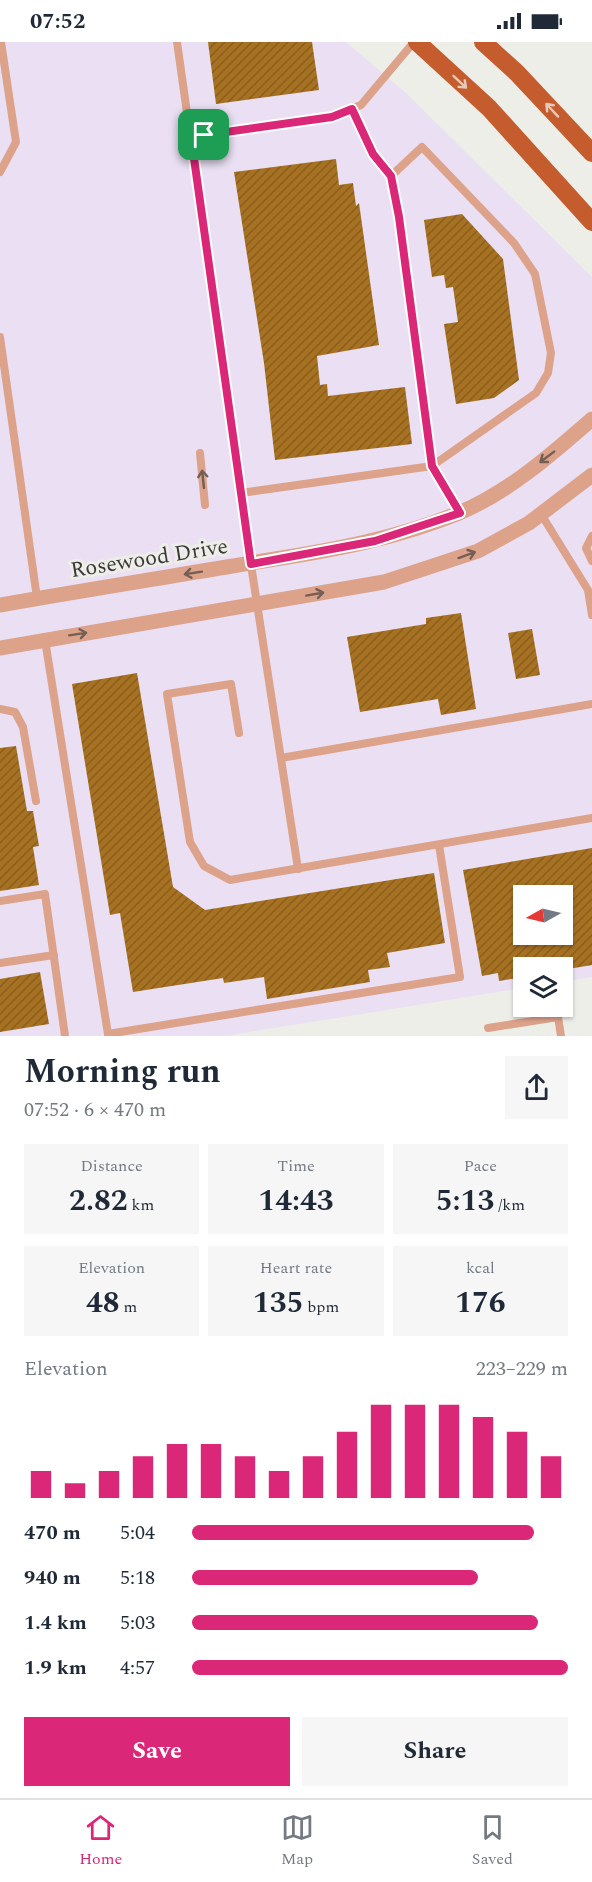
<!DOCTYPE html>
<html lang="en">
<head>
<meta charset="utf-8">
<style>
  :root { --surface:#fff; --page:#f6f6f7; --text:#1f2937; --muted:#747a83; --line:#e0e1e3; --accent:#db2777 }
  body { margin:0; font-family:Spectral,serif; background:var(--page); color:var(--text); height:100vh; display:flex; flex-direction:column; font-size:22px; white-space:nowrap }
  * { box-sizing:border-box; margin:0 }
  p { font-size:20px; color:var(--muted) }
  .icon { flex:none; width:33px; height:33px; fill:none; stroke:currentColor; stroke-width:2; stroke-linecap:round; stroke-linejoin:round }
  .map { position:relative; height:994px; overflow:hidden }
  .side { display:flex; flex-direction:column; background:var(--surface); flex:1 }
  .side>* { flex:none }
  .needle { width:39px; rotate:262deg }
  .controls { position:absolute; left:513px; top:843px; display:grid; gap:12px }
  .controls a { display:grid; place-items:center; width:60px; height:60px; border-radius:0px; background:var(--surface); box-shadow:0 2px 4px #0004; font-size:30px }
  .pin { position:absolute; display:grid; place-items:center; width:51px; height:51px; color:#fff; margin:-26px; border-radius:12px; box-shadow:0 3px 9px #0006 }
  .round { display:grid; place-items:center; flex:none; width:63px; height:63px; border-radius:0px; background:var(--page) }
  .summary { display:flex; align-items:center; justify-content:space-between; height:102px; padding:0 24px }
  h1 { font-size:33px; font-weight:700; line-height:45px }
  .figures { display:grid; grid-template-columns:repeat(3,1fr); gap:9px; height:102px; padding:6px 24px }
  .figures div { display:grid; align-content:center; border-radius:0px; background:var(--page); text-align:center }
  .figures b { font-size:30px; font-weight:700 }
  .figures small { font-size:16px; font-weight:400 }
  .figures p { font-size:16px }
  .chart { height:168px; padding:12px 24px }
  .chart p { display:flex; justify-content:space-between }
  .chart svg { width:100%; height:108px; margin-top:6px; stroke:var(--accent); stroke-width:6 }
  .action { display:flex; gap:12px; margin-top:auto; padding:12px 24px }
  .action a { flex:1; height:69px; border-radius:0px; background:var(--accent); color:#fff; font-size:24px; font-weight:700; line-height:69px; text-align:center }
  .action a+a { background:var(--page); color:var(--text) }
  ul { padding:0 24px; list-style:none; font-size:20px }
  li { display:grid; grid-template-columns:96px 72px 1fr; align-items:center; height:45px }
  li i { height:15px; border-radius:8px; background:var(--accent) }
  .status { display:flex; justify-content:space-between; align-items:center; height:42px; padding:0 30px; background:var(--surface); direction:ltr }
  .status svg { height:16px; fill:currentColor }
  .tab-bar { display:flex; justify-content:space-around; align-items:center; height:84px; border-top:2px solid var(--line); background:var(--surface); font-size:16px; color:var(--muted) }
  .tab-bar a { display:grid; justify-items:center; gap:3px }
  .tab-bar .on { color:var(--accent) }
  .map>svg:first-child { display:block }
  .commercial { fill:#eadff3; fill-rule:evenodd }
  .building { fill:url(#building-hatch); fill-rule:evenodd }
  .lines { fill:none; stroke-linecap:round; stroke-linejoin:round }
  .lane { stroke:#dda28a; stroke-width:8 }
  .street { stroke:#dda28a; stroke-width:15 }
  .primary { stroke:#c55c2e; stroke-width:18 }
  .oneway { stroke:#e4caba }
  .oneway2 { stroke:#745e55 }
  .route-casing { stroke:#fff; stroke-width:12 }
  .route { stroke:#db2777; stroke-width:8 }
  .labels { text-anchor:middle; stroke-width:6; stroke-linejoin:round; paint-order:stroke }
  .street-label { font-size:22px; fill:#3b3a39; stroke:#eeeee9 }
</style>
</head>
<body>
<div class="status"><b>07:52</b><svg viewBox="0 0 49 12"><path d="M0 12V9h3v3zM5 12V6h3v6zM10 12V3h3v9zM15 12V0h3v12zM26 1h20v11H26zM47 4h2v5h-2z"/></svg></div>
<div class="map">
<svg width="592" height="994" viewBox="0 0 592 994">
  <defs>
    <pattern id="building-hatch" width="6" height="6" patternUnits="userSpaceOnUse" patternTransform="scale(1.5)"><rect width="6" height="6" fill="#a77122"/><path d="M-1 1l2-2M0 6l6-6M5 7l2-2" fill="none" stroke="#895e1f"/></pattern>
  </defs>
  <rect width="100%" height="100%" fill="#eeeee9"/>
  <path class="commercial" d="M0,0h346l59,50 187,185v700l-29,5 -1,-14h-38l-1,20 -298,48h-225zM524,854h38v38h-38z"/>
  <g class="building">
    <path d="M208,0h104l7,48 -103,14z"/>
    <path d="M336,117l3,26 14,-2 3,23 3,-3 20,142 -62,11 3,29 7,-1 1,12 77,-9 7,57 -137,16 -11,-97 -30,-191z"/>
    <path d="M462,172l41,45 16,121 -25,18 -38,6 -12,-80 14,-2 -5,-35 -7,1 -2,-13 -12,2 -8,-57z"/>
    <path d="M461,571l15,96 -35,6 -3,-16 -78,13 -13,-75 79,-13v-6z"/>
    <path d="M532,587l8,46 -24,4 -8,-46z"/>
    <path d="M137,631l36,214 32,23 229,-37 11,70 -58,10 3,14 -22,3 2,12 -103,17 -3,-22 -40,6 -1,-5 -90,14 -13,-79 -10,2 -38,-231z"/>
    <path d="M16,704l11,65h6l6,35 -6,1 6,38 -39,6v-143z"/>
    <path d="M592,806v117l-30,5v-2h-38v9l-25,4 -1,-8 -16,3 -19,-106zM524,854h38v38h-38z"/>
    <path d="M40,930l9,52 -49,8v-53z"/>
  </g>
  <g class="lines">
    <g class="lane">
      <path d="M177,0l70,497 51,330"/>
      <path d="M352,67l21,46 18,21 8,41 33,249 28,46"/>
      <path d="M191,95l141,-20 29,-12 53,-63"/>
      <path d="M0,130l16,-30 -15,-100"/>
      <path d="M0,295l37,261"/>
      <path d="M200,411l5,52"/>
      <path d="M241,451l191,-27 104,-73 12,-20 3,-20 -16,-79 -21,-31 -92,-96 -31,29"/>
      <path d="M541,472l47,76 4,25"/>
      <path d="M592,494l-6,12 6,13"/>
      <path d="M45,598l63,394 352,-57 -21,-132"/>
      <path d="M0,667l15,3 8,15 13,74"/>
      <path d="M239,691l-8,-49 -64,10 23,148 14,24 26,14 362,-62"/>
      <path d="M281,716l311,-54"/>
      <path d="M0,859l45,-7 20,142"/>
      <path d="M0,921l54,-8"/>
      <path d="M488,986l70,-11 3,19"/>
    </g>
    <g class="street">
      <path d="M0,563c90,-16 180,-30 269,-45 65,-10 129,-22 190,-47 50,-21 93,-59 133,-94"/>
      <path d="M0,606l384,-66 94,-31 51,-28 63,-48"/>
    </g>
    <g class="primary">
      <path d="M417,0l72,66 103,114"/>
      <path d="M483,0l34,31 75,80"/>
    </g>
  </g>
  <defs><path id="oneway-shaft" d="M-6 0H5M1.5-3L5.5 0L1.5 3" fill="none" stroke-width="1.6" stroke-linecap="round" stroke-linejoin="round" transform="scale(1.5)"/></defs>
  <g class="oneway">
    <use href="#oneway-shaft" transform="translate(460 40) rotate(43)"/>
    <use href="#oneway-shaft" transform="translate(552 68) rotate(-133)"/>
  </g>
  <g class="oneway2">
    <use href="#oneway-shaft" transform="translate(547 415) rotate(143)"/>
    <use href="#oneway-shaft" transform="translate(203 437) rotate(-96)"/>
    <use href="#oneway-shaft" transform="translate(467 513) rotate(-20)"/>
    <use href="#oneway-shaft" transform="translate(193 531) rotate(171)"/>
    <use href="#oneway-shaft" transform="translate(315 552) rotate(-10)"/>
    <use href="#oneway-shaft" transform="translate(78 592) rotate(-9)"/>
  </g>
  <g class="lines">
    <defs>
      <path id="route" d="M352,67l21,45 18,22 8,41 33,249 28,47 -85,28 -124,23 -60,-427 141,-20z"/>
    </defs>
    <use href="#route" class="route-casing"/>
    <use href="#route" class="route"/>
  </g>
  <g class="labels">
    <g class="street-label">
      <text transform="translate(149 515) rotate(-9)" y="8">Rosewood Drive</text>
    </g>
  </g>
</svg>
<div class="controls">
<a><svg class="needle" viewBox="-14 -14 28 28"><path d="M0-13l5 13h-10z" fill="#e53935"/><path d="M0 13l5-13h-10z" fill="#747a83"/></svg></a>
<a><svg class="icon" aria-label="layers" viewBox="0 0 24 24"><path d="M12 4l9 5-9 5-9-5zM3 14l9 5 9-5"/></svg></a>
</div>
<div class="pin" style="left:204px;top:93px;background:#1e9e55"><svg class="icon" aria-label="arrive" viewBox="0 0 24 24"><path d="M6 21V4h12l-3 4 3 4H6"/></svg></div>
</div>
<section class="side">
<div class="summary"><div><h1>Morning run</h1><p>07:52 · 6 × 470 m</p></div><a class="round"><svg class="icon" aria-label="share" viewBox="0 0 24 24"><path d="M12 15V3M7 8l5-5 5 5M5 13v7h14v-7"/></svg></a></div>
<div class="figures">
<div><p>Distance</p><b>2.82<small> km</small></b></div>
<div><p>Time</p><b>14:43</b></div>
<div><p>Pace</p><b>5:13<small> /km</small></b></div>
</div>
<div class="figures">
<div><p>Elevation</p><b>48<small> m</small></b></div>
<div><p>Heart rate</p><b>135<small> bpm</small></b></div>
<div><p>kcal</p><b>176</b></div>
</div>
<div class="chart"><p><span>Elevation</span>223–229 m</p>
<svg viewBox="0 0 160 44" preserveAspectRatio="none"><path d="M5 44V33M15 44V38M25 44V33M35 44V27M45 44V22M55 44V22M65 44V27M75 44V33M85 44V27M95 44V17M105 44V6M115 44V6M125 44V6M135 44V11M145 44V17M155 44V27"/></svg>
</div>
<ul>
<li><b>470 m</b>5:04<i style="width:91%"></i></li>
<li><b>940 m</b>5:18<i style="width:76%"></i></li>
<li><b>1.4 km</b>5:03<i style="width:92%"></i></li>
<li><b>1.9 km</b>4:57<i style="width:100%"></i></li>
</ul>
<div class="action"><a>Save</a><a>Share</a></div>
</section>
<nav class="tab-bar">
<a class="on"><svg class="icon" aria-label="home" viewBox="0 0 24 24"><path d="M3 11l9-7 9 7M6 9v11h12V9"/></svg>Home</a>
<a><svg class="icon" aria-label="map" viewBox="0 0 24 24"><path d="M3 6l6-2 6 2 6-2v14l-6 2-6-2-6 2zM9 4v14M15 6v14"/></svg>Map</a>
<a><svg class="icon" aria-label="saved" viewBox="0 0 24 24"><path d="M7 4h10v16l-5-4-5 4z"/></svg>Saved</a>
</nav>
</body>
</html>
